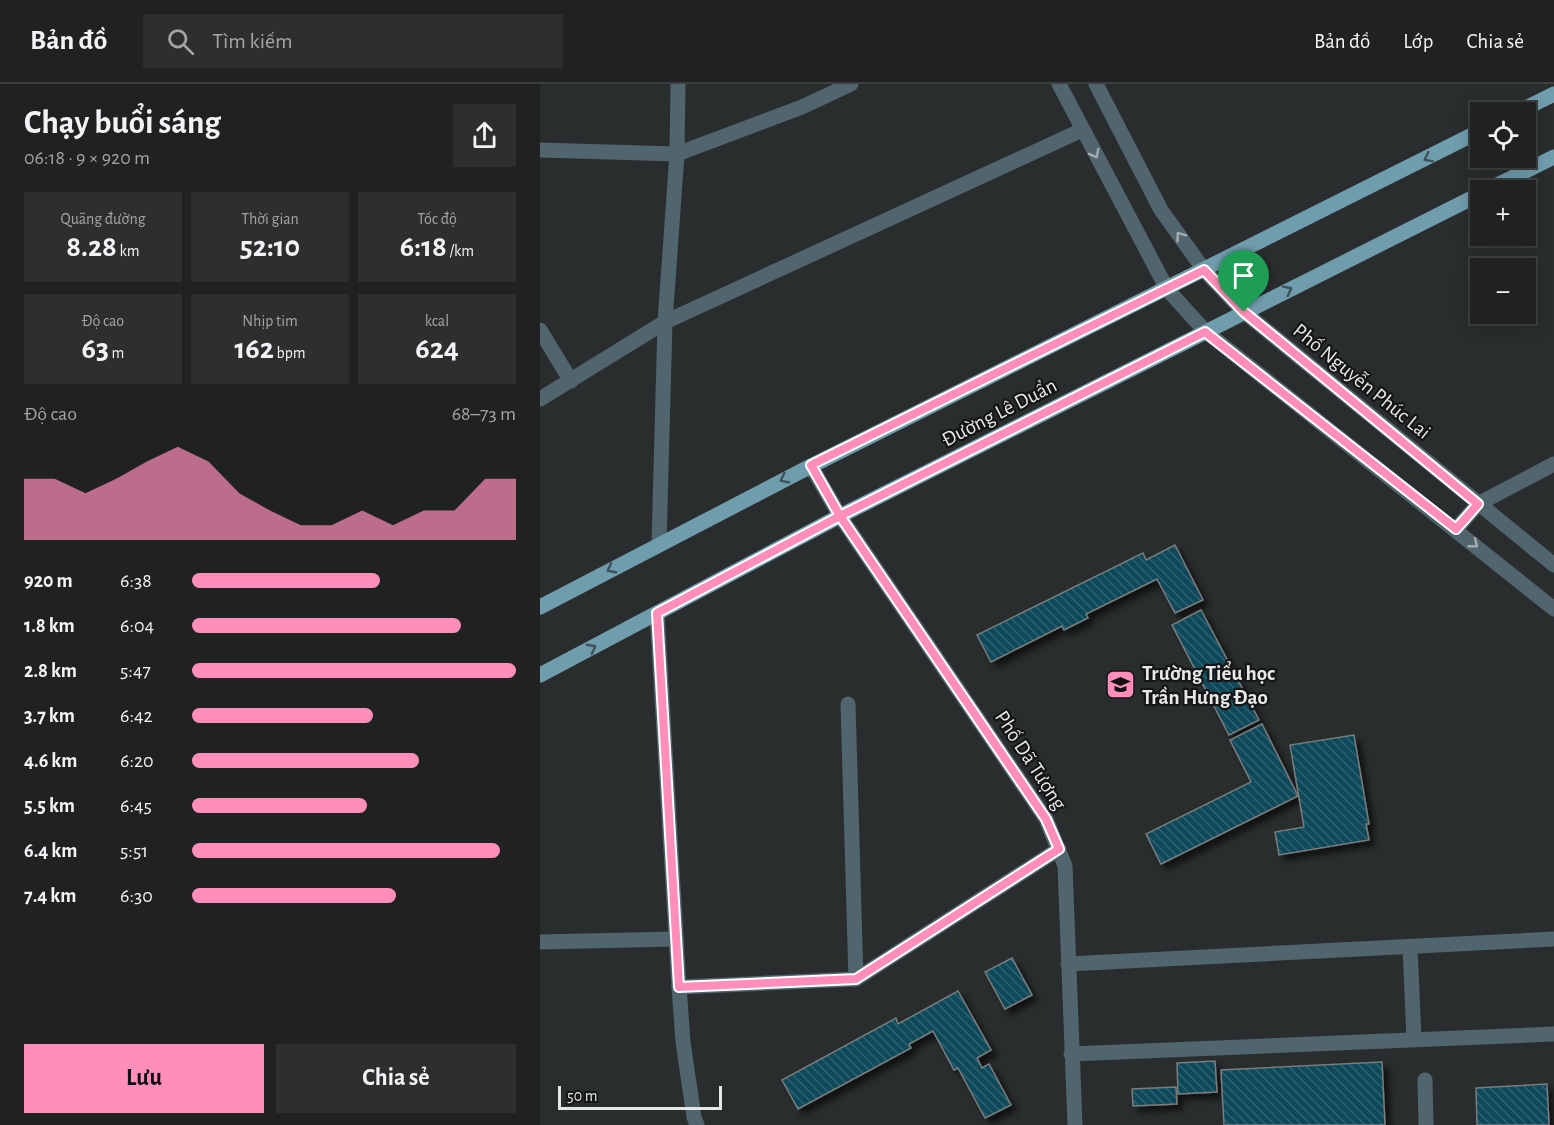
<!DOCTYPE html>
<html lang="vi">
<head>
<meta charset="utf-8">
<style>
  :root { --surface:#202222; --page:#2d2f2f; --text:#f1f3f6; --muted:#a2a4a5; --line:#3d3f40; --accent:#ff8eba }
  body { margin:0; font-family:"Alegreya Sans",sans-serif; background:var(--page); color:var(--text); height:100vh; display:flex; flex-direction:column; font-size:22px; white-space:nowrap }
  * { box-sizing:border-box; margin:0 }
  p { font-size:20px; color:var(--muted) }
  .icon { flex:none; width:33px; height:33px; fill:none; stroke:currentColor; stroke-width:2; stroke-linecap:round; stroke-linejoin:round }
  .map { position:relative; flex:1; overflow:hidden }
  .details { display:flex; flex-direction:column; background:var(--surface); width:540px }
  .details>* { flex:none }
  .controls { position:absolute; left:930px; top:18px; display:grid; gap:12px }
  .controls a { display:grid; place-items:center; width:66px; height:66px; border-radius:0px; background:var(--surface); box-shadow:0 3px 15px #0003,0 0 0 2px var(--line); font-size:30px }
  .scale { position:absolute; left:18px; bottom:15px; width:164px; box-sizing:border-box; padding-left:6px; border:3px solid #e6e7e8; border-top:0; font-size:16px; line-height:21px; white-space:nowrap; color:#e6e7e8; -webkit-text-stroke:4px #141516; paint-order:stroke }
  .pin { position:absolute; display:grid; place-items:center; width:51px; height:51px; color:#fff; margin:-62px -26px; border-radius:50% 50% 50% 0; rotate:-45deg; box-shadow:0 0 6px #0007 }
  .pin .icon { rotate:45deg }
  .round { display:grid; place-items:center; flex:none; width:63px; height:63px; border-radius:0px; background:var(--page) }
  .overview { display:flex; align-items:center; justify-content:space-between; height:102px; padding:0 24px }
  h1 { font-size:33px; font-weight:600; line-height:45px }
  .stats { display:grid; grid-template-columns:repeat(3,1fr); gap:9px; height:102px; padding:6px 24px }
  .stats div { display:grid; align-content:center; border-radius:0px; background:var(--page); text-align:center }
  .stats b { font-size:30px; font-weight:600 }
  .stats small { font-size:16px; font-weight:400 }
  .stats p { font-size:16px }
  .chart { height:168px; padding:12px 24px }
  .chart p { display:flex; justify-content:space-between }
  .chart svg { width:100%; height:108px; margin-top:6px; fill:var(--accent); opacity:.7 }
  .primary-button { display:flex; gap:12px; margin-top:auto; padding:12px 24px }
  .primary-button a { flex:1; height:69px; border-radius:0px; background:var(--accent); color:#111; font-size:24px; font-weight:600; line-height:69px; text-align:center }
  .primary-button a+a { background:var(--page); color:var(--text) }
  ul { padding:0 24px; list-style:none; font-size:20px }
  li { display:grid; grid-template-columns:96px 72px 1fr; align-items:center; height:45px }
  li i { height:15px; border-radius:8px; background:var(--accent) }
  header { display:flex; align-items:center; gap:36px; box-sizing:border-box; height:84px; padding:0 30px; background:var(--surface); border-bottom:2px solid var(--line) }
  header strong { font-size:28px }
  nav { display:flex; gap:33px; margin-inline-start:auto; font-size:21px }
  .search { width:420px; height:54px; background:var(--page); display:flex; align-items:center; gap:15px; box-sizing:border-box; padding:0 21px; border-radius:0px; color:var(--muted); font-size:22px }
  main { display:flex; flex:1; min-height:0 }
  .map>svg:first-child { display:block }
  .building { fill:url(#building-back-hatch); stroke:#797d7e; stroke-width:1.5; filter:url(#shadow) }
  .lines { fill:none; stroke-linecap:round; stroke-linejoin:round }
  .minor { stroke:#50656d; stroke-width:15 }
  .major { stroke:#709dad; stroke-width:15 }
  .oneway { stroke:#a2acb1 }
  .oneway2 { stroke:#3d525a }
  .route-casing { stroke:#fff; stroke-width:12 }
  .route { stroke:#ff8eba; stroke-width:8 }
  .labels { text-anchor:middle; stroke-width:4.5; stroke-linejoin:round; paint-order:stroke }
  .street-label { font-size:21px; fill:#e6e7e8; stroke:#141516 }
  .poi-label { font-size:21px; font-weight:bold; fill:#e6e7e8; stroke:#141516; text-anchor:start }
</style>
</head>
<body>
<header>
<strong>Bản đồ</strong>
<div class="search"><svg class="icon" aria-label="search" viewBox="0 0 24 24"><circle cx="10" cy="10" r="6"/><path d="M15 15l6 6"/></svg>Tìm kiếm</div>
<nav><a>Bản đồ</a><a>Lớp</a><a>Chia sẻ</a></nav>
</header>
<main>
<section class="details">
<div class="overview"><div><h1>Chạy buổi sáng</h1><p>06:18 · 9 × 920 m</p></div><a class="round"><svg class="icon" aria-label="share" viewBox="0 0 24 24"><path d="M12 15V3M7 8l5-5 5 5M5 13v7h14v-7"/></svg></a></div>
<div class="stats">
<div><p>Quãng đường</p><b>8.28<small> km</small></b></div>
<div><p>Thời gian</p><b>52:10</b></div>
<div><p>Tốc độ</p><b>6:18<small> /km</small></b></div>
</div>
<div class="stats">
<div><p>Độ cao</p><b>63<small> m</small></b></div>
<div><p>Nhịp tim</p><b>162<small> bpm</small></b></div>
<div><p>kcal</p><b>624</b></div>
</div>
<div class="chart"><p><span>Độ cao</span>68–73 m</p>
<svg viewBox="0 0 160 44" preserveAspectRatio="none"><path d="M0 44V19L10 19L20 25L30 19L40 12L50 6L60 12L70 25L80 32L90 38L100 38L110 32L120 38L130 32L140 32L150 19L160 19V44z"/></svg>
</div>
<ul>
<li><b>920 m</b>6:38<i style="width:58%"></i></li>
<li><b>1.8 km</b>6:04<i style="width:83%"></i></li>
<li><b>2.8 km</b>5:47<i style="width:100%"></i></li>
<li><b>3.7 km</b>6:42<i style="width:56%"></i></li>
<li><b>4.6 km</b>6:20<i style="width:70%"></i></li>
<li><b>5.5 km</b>6:45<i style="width:54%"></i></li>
<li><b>6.4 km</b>5:51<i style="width:95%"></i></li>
<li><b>7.4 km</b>6:30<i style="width:63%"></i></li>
</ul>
<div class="primary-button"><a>Lưu</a><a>Chia sẻ</a></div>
</section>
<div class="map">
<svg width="1014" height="1041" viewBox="0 0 1014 1041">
  <defs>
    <pattern id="building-back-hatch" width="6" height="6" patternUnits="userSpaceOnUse" patternTransform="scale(1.5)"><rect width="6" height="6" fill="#0c4859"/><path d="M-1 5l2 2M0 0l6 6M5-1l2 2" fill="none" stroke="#2f6271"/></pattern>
    <filter id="shadow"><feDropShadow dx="5.5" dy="5.5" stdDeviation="3" flood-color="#0009"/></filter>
  </defs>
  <rect width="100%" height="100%" fill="#2a2d2e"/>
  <g class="building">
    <path d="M635,461l28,55 -28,13 -18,-34 -71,35 2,4 -24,12 -2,-4 -71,36 -14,-27 166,-82 3,7z"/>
    <path d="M661,526l58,110 -30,15 -57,-110z"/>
    <path d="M722,640l36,72 -137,68 -15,-30 105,-52 -21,-42z"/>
    <path d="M814,651l15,89h-3l3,16 -90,15 -4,-23 29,-5 -14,-82z"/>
    <path d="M472,874l20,37 -27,14 -20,-37z"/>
    <path d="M418,907l33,59 -14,8 5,10 7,-4 22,41 -26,13 -27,-50 -4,2 -21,-39 -24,13 2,4 -113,61 -16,-29 114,-62 2,6z"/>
    <path d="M675,977l2,31 -39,2 -1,-31z"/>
    <path d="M842,978l3,63h-161l-3,-55z"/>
    <path d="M1007,1000l2,41h-72l-1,-37z"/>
    <path d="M636,1003l1,17 -44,2 -1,-17z"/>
  </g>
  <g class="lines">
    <g class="minor">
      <path d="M519,0l108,205 38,42 349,278"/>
      <path d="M556,0l65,126 43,60 40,42 310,253"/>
      <path d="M0,66l137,4 125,-47 49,-23"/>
      <path d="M0,246l31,51"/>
      <path d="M0,315l125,-77 417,-192"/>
      <path d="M271,382l29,50 206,303 19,47 10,259"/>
      <path d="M916,445l22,-25 76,-40"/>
      <path d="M119,460l6,-222 12,-168 1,-70"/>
      <path d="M117,529l22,374 4,55 11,75 3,8"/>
      <path d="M308,620l8,275"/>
      <path d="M0,858l136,-3"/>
      <path d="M870,864l4,90"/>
      <path d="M528,880l486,-25"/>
      <path d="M139,903l177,-8 203,-130"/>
      <path d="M531,970l483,-20"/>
      <path d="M885,996l1,45"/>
    </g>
    <g class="major">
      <path d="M978,28l36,-18"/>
      <path d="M947,106l67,-33"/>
      <path d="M0,523l271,-141 669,-335"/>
      <path d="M0,591l300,-159 640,-322"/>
    </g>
  </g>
  <defs><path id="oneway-chevron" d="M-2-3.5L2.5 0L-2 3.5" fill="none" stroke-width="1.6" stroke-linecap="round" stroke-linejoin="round" transform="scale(1.5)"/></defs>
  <g class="oneway">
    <use href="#oneway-chevron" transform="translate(555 70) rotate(62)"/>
    <use href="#oneway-chevron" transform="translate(640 152) rotate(-125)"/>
    <use href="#oneway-chevron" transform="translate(934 460) rotate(39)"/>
  </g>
  <g class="oneway2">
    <use href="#oneway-chevron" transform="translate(888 74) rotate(153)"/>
    <use href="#oneway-chevron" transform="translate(748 206) rotate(-27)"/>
    <use href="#oneway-chevron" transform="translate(244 395) rotate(153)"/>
    <use href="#oneway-chevron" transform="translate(71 485) rotate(152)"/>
    <use href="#oneway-chevron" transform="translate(52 564) rotate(-28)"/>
  </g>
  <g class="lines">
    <defs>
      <path id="route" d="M704,228l-40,-42 -393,195 29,51 206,303 13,30 -203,130 -177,8 -22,-374 183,-97 365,-184 251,197 22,-25 -234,-192"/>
    </defs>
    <use href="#route" class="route-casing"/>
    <use href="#route" class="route"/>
  </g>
  <defs>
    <symbol id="school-square" viewBox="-11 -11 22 22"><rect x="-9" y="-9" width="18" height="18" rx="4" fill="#ff8eba" stroke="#141516"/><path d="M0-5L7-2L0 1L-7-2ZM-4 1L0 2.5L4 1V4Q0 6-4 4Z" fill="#111"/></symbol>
  </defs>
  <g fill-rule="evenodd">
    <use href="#school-square" x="564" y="584" width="33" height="33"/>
  </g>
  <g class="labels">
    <g class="street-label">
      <text transform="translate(822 297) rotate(39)" y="7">Phố Nguyễn Phúc Lai</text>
      <text transform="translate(459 328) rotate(-27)" y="7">Đường Lê Duẩn</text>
      <text transform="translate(491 676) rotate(57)" y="7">Phố Dã Tượng</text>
    </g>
    <g class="poi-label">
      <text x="602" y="596">Trường Tiểu học<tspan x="602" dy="24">Trần Hưng Đạo</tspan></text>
    </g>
  </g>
</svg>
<div class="controls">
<a><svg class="icon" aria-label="locate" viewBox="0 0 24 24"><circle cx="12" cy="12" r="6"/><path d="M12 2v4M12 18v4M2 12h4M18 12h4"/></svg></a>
<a>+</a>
<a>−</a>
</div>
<div class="scale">50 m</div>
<div class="pin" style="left:704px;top:228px;background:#1e9e55"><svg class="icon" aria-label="arrive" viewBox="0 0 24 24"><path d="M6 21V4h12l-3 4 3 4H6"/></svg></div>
</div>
</main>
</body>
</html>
